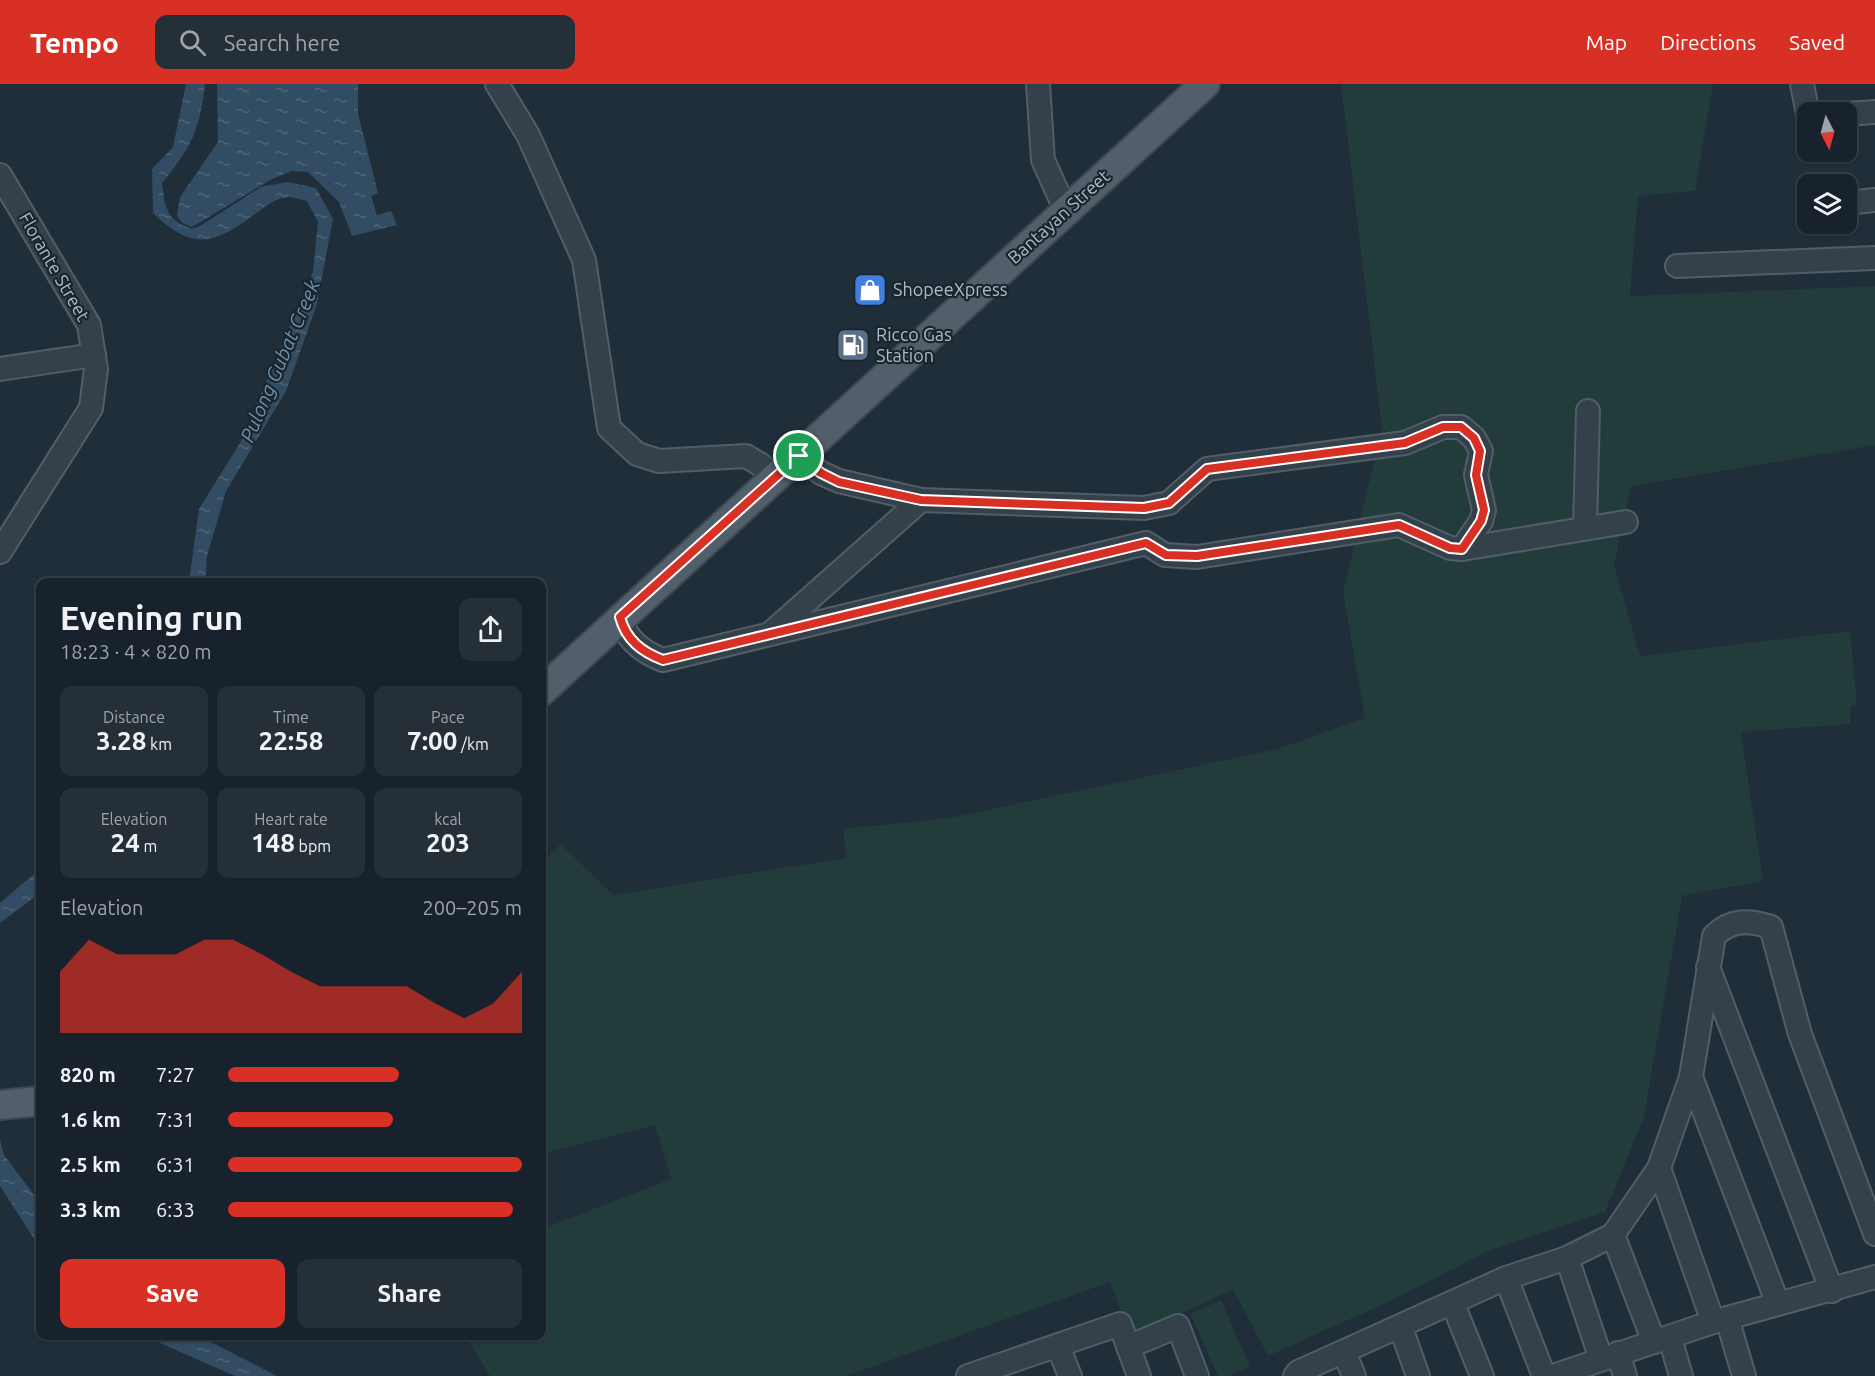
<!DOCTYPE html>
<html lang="en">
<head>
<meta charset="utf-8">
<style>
  :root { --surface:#18222c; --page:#252f38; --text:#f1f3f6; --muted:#9fa4a9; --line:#363f48; --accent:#d93025 }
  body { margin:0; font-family:Ubuntu,sans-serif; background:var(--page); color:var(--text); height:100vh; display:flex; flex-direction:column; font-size:22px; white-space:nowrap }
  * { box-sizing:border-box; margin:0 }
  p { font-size:20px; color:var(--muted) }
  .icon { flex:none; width:33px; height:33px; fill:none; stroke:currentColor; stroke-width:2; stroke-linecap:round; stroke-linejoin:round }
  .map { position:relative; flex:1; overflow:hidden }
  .details { position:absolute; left:36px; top:494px; width:510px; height:762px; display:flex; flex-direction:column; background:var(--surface); border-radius:12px; box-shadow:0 2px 4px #0004,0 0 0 2px var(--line) }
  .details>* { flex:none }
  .needle { width:39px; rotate:174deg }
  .tools { position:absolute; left:1797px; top:18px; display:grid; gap:12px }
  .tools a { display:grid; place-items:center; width:60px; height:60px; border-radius:12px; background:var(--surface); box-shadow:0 2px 4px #0004,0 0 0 2px var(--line); font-size:30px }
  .pin { position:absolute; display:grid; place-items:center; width:51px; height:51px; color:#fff; margin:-26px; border:3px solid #fff; border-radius:50%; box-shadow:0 2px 6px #0007 }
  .round { display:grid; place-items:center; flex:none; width:63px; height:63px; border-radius:12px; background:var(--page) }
  .head { display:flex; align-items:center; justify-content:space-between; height:102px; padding:0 24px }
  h1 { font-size:33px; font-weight:700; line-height:45px }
  .metrics { display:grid; grid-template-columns:repeat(3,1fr); gap:9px; height:102px; padding:6px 24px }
  .metrics div { display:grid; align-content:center; border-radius:12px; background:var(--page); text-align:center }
  .metrics b { font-size:26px; font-weight:700 }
  .metrics small { font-size:16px; font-weight:400 }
  .metrics p { font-size:16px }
  .chart { height:168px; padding:12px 24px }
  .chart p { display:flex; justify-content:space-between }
  .chart svg { width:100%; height:108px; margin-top:6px; fill:var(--accent); opacity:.7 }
  .primary-button { display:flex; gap:12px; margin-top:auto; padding:12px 24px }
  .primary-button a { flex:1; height:69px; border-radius:12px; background:var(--accent); color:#fff; font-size:24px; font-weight:700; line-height:69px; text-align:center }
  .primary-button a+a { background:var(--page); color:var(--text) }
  ul { padding:0 24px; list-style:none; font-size:20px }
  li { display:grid; grid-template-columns:96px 72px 1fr; align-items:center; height:45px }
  li i { height:15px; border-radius:8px; background:var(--accent) }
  header { display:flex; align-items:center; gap:36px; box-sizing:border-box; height:84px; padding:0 30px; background:var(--accent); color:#fff }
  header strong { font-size:28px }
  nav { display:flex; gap:33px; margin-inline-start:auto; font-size:21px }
  .search { width:420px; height:54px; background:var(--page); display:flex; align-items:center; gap:15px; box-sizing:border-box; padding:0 21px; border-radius:12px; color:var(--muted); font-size:22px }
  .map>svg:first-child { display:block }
  .green { fill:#223b3b }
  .water { fill:url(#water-ripples) }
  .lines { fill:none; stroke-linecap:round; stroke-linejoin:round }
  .minor-casing { stroke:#515e68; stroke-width:26 }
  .major-casing { stroke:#3d4954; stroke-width:32 }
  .minor { stroke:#34404a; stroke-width:22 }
  .major { stroke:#525f6a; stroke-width:28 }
  .route-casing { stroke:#fff; stroke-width:12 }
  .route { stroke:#d93025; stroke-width:8 }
  .labels { text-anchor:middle; stroke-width:4.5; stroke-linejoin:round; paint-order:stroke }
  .street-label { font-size:18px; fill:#aebbc7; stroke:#19252f }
  .poi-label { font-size:18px; fill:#aebbc7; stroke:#19252f; text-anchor:start }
  .water-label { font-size:20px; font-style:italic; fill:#6d90ac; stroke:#19252f }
</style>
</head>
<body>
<header>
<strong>Tempo</strong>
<div class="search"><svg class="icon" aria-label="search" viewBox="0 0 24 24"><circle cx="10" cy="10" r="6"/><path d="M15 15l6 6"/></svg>Search here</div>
<nav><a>Map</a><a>Directions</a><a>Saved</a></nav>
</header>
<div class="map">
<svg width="1875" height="1292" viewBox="0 0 1875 1292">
  <defs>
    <pattern id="water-ripples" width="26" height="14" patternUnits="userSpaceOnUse" patternTransform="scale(1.5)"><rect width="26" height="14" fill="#324d63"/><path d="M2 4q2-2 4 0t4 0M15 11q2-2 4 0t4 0" fill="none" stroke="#4d6578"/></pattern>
  </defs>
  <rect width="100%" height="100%" fill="#202e3a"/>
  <g class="green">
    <path d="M1341,0h372l-18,107 -57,5 -8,100 245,-10v159l-244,41 -17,79 26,91 210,-25 7,74 -7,1v18l-109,8 22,149 -81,15 -38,221 -39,95 -117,39 -100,51 -120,54 -35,-67 -102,49 -21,-56 -264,94h-356l-25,-41h77v-106l129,-50 -16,-54 -113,29v-291l19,-19 52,51 233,-37 -3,-29 107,-11 328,-69 87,-31 -22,-126 39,-164z"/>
    <path d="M1221,1216l29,67 -22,9h-10l-28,-62z"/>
  </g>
  <g class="water">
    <path d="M186,0h19c-5,46 -14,64 -43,99 3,25 4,36 29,46l9,-3 61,-39 26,-5 29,6 17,31 -17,88 -30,84 -60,100 -19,65 -2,26h-16l10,-73 41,-66 73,-171 5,-50 -11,-21c-6,-1 -13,-4 -19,-4 -13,1 -23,10 -33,17 -41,31 -63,37 -102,-1l-1,-44 21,-22z"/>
    <path d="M217,0h141v30l20,79 -7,3 6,19 14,-4 6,14 -45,11 -13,-34 -31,-30 -16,-1 -20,8 -80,48 -10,-4 -5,-7 3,-19 38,-55z"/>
    <path d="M40,785v24l-40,30v-20z"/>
    <path d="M0,1055l4,16 36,48v45l-40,-62z"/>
    <path d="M142,1251h55l80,41h-42z"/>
  </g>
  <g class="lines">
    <defs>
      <g id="minor">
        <path d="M497,0l31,51 56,125 25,168 28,26 22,7 87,-5 15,9 12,14"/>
        <path d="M1038,0l5,76 23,51"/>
        <path d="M1802,0l6,30"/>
        <path d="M1846,30l29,-2"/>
        <path d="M0,91l89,150 7,44 -5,39 -91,144"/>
        <path d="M1846,119l29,-3"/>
        <path d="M1677,182l198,-8"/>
        <path d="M0,285l94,-14"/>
        <path d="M1585,444l3,-117"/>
        <path d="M1462,465l164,-27"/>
        <path d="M620,533c6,23 22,35 43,43l483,-117 19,12 32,2 202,-32 51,23 12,1 19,-28 3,-11 -8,-35 5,-24 -7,-13 -13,-11h-18l-38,16 -198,26 -38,34 -25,5 -223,-8 -82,-19 -18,-8 -22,-17"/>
        <path d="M772,548l149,-132"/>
        <path d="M1708,883l124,324"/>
        <path d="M1691,993l87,227"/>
        <path d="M1659,1084l54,154"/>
        <path d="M1613,1151l41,107"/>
        <path d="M1567,1174l34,101"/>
        <path d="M1506,1194l38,98"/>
        <path d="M1453,1220l29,72"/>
        <path d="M1727,1234l17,58"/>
        <path d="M1401,1244l17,48"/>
        <path d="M1670,1254l11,38"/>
        <path d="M1058,1262l12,30"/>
        <path d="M1128,1263l50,-21 19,50"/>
        <path d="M1344,1268l10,24"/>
        <path d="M1618,1269l7,23"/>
        <path d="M968,1292l152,-52 19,52"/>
        <path d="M1295,1292l3,-4 208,-94 61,-20 46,-23 46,-67 32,-91 23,-141c17,-17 35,-16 57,-9l29,107 75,200"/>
        <path d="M1553,1292l160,-54 162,-45"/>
      </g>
      <g id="major">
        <path d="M542,607l663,-607"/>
        <path d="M0,1021l40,-4"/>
      </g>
    </defs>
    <use href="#minor" class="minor-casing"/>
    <use href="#major" class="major-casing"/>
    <use href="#minor" class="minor"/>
    <use href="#major" class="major"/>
  </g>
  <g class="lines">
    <defs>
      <path id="route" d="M1443,343h18l13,11 6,13 -4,24 8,35 -3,11 -19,28 -12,-1 -51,-23 -202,31 -31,-1 -20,-12 -483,117c-21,-8 -37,-20 -43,-43l179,-161 22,17 18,9 82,18 223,8 25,-5 38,-34 198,-26z"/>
    </defs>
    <use href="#route" class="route-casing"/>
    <use href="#route" class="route"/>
  </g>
  <defs>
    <symbol id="shop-square" viewBox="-11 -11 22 22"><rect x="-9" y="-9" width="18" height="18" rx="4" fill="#3f7fe0" stroke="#19252f"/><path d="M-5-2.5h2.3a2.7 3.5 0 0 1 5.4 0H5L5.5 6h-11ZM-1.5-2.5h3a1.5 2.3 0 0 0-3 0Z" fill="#fff"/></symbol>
    <symbol id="fuel-square" viewBox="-11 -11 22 22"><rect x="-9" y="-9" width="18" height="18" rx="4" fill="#5c6f8a" stroke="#19252f"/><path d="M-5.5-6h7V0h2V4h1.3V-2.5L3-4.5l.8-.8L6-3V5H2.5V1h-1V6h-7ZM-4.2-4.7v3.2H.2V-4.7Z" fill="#fff"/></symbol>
  </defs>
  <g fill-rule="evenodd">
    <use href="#shop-square" x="851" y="187" width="38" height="38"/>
    <use href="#fuel-square" x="834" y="242" width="38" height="38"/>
  </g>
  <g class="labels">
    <g class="street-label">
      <text transform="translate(1059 133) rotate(-42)" y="6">Bantayan Street</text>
      <text transform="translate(54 183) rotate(60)" y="6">Florante Street</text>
    </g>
    <g class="poi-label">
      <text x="893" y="212">ShopeeXpress</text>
      <text x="876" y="257">Ricco Gas<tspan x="876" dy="21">Station</tspan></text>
    </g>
    <g class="water-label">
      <text transform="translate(280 277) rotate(-67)" y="7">Pulong Gubat Creek</text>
    </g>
  </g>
</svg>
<div class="tools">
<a><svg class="needle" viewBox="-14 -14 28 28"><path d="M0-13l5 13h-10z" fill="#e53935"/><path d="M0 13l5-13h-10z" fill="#9fa4a9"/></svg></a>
<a><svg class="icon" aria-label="layers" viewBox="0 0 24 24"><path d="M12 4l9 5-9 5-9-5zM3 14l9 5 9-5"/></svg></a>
</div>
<div class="pin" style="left:799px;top:372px;background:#1e9e55"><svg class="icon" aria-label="arrive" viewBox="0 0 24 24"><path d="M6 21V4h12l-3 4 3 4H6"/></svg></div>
<section class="details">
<div class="head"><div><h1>Evening run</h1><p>18:23 · 4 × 820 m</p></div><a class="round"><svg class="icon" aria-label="share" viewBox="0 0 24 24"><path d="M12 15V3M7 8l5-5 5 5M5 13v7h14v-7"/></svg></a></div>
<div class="metrics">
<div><p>Distance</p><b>3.28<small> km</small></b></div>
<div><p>Time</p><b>22:58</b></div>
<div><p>Pace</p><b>7:00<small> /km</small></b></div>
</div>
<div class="metrics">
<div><p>Elevation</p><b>24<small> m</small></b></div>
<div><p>Heart rate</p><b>148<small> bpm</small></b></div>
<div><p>kcal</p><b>203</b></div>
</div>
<div class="chart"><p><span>Elevation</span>200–205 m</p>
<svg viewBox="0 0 160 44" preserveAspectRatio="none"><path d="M0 44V19L10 6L20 12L30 12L40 12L50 6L60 6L70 12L80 19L90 25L100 25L110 25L120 25L130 32L140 38L150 32L160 19V44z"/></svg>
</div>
<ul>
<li><b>820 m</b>7:27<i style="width:58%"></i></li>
<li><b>1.6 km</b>7:31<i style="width:56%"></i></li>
<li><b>2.5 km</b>6:31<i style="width:100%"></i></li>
<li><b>3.3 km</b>6:33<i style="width:97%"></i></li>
</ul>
<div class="primary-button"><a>Save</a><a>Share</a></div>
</section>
</div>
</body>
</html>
